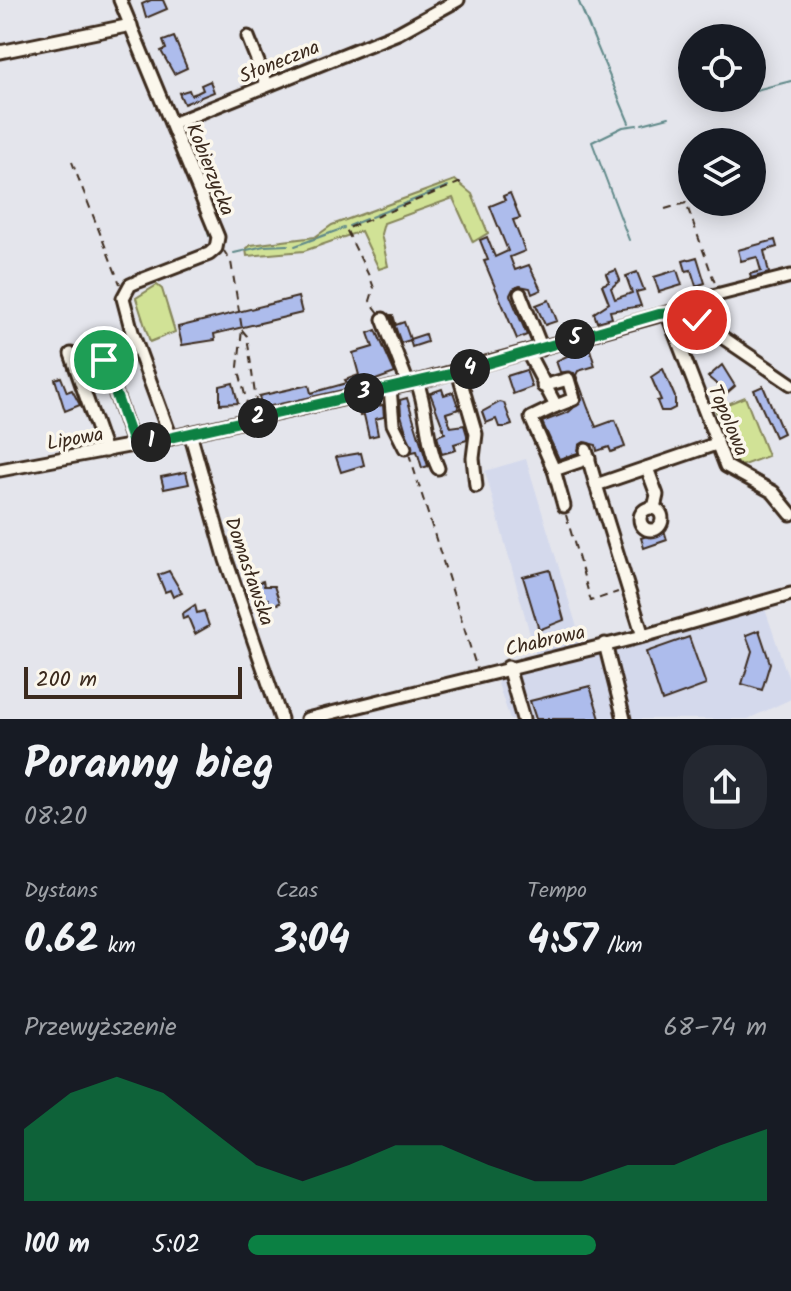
<!DOCTYPE html>
<html lang="pl">
<head>
<meta charset="utf-8">
<style>
  :root { --surface:#171b24; --page:#242831; --text:#f1f3f6; --muted:#9ea1a6; --accent:#0b8043 }
  body { margin:0; font-family:Kalam,sans-serif; background:var(--page); color:var(--text); height:100vh; display:flex; flex-direction:column; font-size:30px; white-space:nowrap }
  * { box-sizing:border-box; margin:0 }
  p { font-size:26px; color:var(--muted) }
  .icon { flex:none; width:44px; height:44px; fill:none; stroke:currentColor; stroke-width:2; stroke-linecap:round; stroke-linejoin:round }
  .map { position:relative; height:719px; overflow:hidden }
  .details { display:flex; flex-direction:column; background:var(--surface); flex:1 }
  .details>* { flex:none }
  .controls { position:absolute; left:678px; top:24px; display:grid; gap:16px }
  .controls a { display:grid; place-items:center; width:88px; height:88px; border-radius:50%; background:var(--surface); box-shadow:0 4px 20px #0003; font-size:40px }
  .scale { position:absolute; left:24px; bottom:20px; width:218px; box-sizing:border-box; padding-left:8px; border:4px solid #3b2a1e; border-top:0; font-size:22px; line-height:28px; white-space:nowrap; color:#3b2a1e; -webkit-text-stroke:6px #fbf7ec; paint-order:stroke }
  .pin { position:absolute; display:grid; place-items:center; width:68px; height:68px; color:#fff; margin:-34px; border:4px solid #fff; border-radius:50%; box-shadow:0 2px 8px #0007 }
  .km { position:absolute; width:40px; height:40px; margin:-20px; border-radius:50%; background:#222; color:#fff; font-size:22px; line-height:40px; text-align:center }
  .round { display:grid; place-items:center; flex:none; width:84px; height:84px; border-radius:32px; background:var(--page) }
  .overview { display:flex; align-items:center; justify-content:space-between; height:136px; padding:0 24px }
  h1 { font-size:44px; font-weight:700; line-height:60px }
  .figures { display:grid; grid-template-columns:repeat(3,1fr); gap:12px; height:136px; padding:8px 24px }
  .figures div { display:grid; align-content:center }
  .figures b { font-size:40px; font-weight:700 }
  .figures small { font-size:22px; font-weight:400 }
  .figures p { font-size:22px }
  .chart { height:224px; padding:16px 24px }
  .chart p { display:flex; justify-content:space-between }
  .chart svg { width:100%; height:144px; margin-top:8px; fill:var(--accent); opacity:.7 }
  ul { padding:0 24px; list-style:none; font-size:26px }
  li { display:grid; grid-template-columns:128px 96px 1fr; align-items:center; height:60px }
  li i { height:20px; border-radius:10px; background:var(--accent) }
  .map>svg:first-child { display:block }
  .built { fill:#d4d9ec }
  .green { fill:#d1e296; stroke:#86865a; stroke-width:2 }
  .lines { fill:none; stroke-linecap:round; stroke-linejoin:round }
  .stream { stroke:#608989; stroke-width:2 }
  .building { fill:#adbcec; stroke:#3b2a1e; stroke-width:2 }
  .minor-casing { stroke:#3b2a1e; stroke-width:17 }
  .path { stroke:#3b2a1e; stroke-width:2; stroke-dasharray:8 6; stroke-linecap:butt }
  .minor { stroke:#fbf7ec; stroke-width:11 }
  .route-casing { stroke:#fff; stroke-width:16 }
  .route { stroke:#0b8043; stroke-width:10 }
  .labels { text-anchor:middle; stroke-width:7; stroke-linejoin:round; paint-order:stroke }
  .street-label { font-size:20px; fill:#3b2a1e; stroke:#fbf7ec }
</style>
</head>
<body>
<div class="map">
<svg width="791" height="719" viewBox="0 0 791 719">
  <rect width="100%" height="100%" fill="#e4e5ec"/>
  <filter id="ink" filterUnits="userSpaceOnUse"><feTurbulence type="fractalNoise" baseFrequency=".0125" numOctaves="2"/><feDisplacementMap in="SourceGraphic" scale="16" xChannelSelector="R" yChannelSelector="G"/><feConvolveMatrix kernelMatrix="1 2 1 2 8 2 1 2 1" color-interpolation-filters="sRGB"/></filter>
  <g filter="url(#ink)">
    <g class="built">
      <path d="M526,459l56,185 -46,12 -51,-185z"/>
      <path d="M764,606l27,80v13l-43,20h-238l-15,-44 130,-28z"/>
    </g>
    <g class="green">
      <path d="M455,180l17,14 16,39 -15,9 -20,-44 -69,25 -3,11 7,32 -9,3 -18,-38 -57,20 -57,5 -1,-7 5,-4 64,-8 17,-12z"/>
      <path d="M157,285l5,4 13,43 -25,10 -14,-44z"/>
      <path d="M745,397l23,59 -30,11 -23,-58z"/>
    </g>
    <g class="lines">
      <g class="stream">
        <path d="M113,0l10,22"/>
        <path d="M578,0l51,123"/>
        <path d="M752,91l39,-10"/>
        <path d="M722,100l5,-2"/>
        <path d="M642,124l27,-7"/>
        <path d="M201,210l8,26"/>
        <path d="M371,217l77,-31"/>
        <path d="M349,226l17,-7"/>
        <path d="M629,240l-37,-98 31,-15 14,-2"/>
        <path d="M295,246l49,-18"/>
        <path d="M234,253l30,-7 24,-1"/>
      </g>
    </g>
    <g class="building">
      <path d="M151,0h12l4,9 -21,9 -4,-14z"/>
      <path d="M174,37l13,31 -13,6 -13,-23 5,-2 -3,-8z"/>
      <path d="M210,81l4,11 -30,12 -5,-11 10,-3 2,5 6,-2 6,-3 -2,-5z"/>
      <path d="M510,193l10,25 -7,2 12,31 -15,6 5,13 14,-5 12,25 -9,4 -2,-6 -10,-2 -7,3 -3,6 17,40 -10,4 -33,-78 4,-1 -8,-20 7,-3 8,20 13,-6 -18,-45 15,-6 -2,-4z"/>
      <path d="M775,240l2,7 -13,4 5,22 -18,5 -1,-4 11,-3 -4,-14 -16,4 -3,-11z"/>
      <path d="M697,257l8,26 -9,3 -5,-16 -5,1 -3,-10z"/>
      <path d="M616,270l4,10 -9,8 4,11 17,-6 -6,-17 11,-4 7,18 -8,2 5,14 -31,5 2,7 -15,4 -3,-9 15,-10 -7,-18 7,-3 -3,-8z"/>
      <path d="M677,270l5,15 -23,7 -5,-15z"/>
      <path d="M298,297l4,16 -88,21 1,6 -33,5 -4,-18z"/>
      <path d="M549,300l8,21 -12,4 -9,-20z"/>
      <path d="M391,315h2l3,10 8,-3 6,17 15,-5 2,8 -15,5 -2,-7 -9,3z"/>
      <path d="M376,330l19,43 -39,14 -94,21 -3,-12 50,-11 2,8 36,-10 -2,-3 14,-5 -6,-22 20,-6 -5,-14z"/>
      <path d="M589,346l6,20 -17,5 -2,4 12,33 8,19 19,-7 10,27 -14,5 -2,-5 -12,4 -1,-6 -12,-3 -5,3 -1,8 -19,6 -17,-37 27,-10 13,-12 -8,-27 -14,-1 -4,-11z"/>
      <path d="M722,365l13,21 -8,7 -19,-16z"/>
      <path d="M663,369l12,28v11l-6,3h-8l-4,-10 4,-1 -10,-23z"/>
      <path d="M526,370l6,17 -19,7 -6,-18z"/>
      <path d="M61,377l6,15 5,-2 8,15 -15,6 -10,-32z"/>
      <path d="M233,383l5,20 -18,1v-18z"/>
      <path d="M763,386l20,47 -8,4 -21,-47z"/>
      <path d="M442,389l2,6 9,-3 6,17 -13,4 5,14 13,-2 3,10v5l-13,4 2,6 -14,4 -5,-18 8,-3 -15,-40z"/>
      <path d="M407,398l21,68 -6,2 -5,-17 -5,1 -11,-37 -1,-15z"/>
      <path d="M500,402l4,1 6,16 2,6 -6,2h-7l-3,-8 -10,4 -4,-11z"/>
      <path d="M371,403l1,4 11,-2 1,12 -9,2 3,16 -9,2 -5,-22 -4,1 -2,-8z"/>
      <path d="M361,453l3,12 -23,7 -5,-15z"/>
      <path d="M186,472l3,12 -25,5 -3,-12z"/>
      <path d="M664,530l3,10 -23,8 -3,-10z"/>
      <path d="M550,570l14,50 -25,10 -16,-53z"/>
      <path d="M169,571l13,22 -9,4 -3,-7 -5,2 -7,-17z"/>
      <path d="M263,581l1,5h10l6,17 -10,3 -2,-7 -8,3 -7,-18z"/>
      <path d="M195,605l2,8 7,-2 5,15 -14,8 -7,-17 -5,2 -1,-5z"/>
      <path d="M759,630l11,33 -8,27 -20,-6 10,-33 -6,-16z"/>
      <path d="M689,637l17,48 -44,16 -16,-49z"/>
      <path d="M590,686l10,33h-64l-6,-18z"/>
    </g>
    <g class="lines">
      <defs>
        <g id="minor">
          <path d="M120,0l98,237 -2,11 -7,6 -70,27 -9,4 -7,13 9,34 39,106"/>
          <path d="M248,37l19,48"/>
          <path d="M0,52l131,-27"/>
          <path d="M174,123l224,-90 60,-33"/>
          <path d="M520,294l22,55"/>
          <path d="M667,313l59,153 47,26 18,22"/>
          <path d="M676,314l9,-11 106,-27"/>
          <path d="M383,319l25,65"/>
          <path d="M528,353l28,53 18,-7 -6,-20 -25,7"/>
          <path d="M71,354l34,97"/>
          <path d="M104,360l30,86"/>
          <path d="M458,372l18,62 -3,24 3,28"/>
          <path d="M417,382c11,28 8,58 21,86"/>
          <path d="M390,388l3,36 12,24"/>
          <path d="M190,433l36,127 55,159"/>
          <path d="M586,450l10,35"/>
          <path d="M647,468l10,27 -3,13"/>
          <path d="M0,470l155,-29 262,-59 250,-69 30,7 94,64"/>
          <path d="M554,470l-23,-52 25,-12"/>
          <path d="M564,506l-10,-36 35,-12"/>
          <circle cx="651" cy="519" r="11"/>
          <path d="M643,636l-47,-151 120,-41"/>
          <path d="M605,644l19,75"/>
          <path d="M508,667l15,52"/>
          <path d="M307,719l336,-83 148,-42"/>
        </g>
      </defs>
      <use href="#minor" class="minor-casing"/>
      <g class="path">
        <path d="M72,162l48,122"/>
        <path d="M665,209l21,-6 30,83"/>
        <path d="M224,251l7,11 11,67 -4,38 11,44"/>
        <path d="M379,313l-9,-12 4,-13 -3,-8 -25,-51 120,-49"/>
        <path d="M242,330l5,6 10,73"/>
        <path d="M409,454l68,215"/>
        <path d="M566,515l25,86 27,-9"/>
      </g>
      <use href="#minor" class="minor"/>
    </g>
  </g>
  <g class="lines" filter="url(#ink)">
    <defs>
      <path id="route" d="M104,360l30,86 321,-73 204,-59 12,-1 26,7"/>
    </defs>
    <use href="#route" class="route-casing"/>
    <use href="#route" class="route"/>
  </g>
  <g class="labels">
    <g class="street-label">
      <text transform="translate(279 61) rotate(-22)" y="7">Słoneczna</text>
      <text transform="translate(211 169) rotate(68)" y="7">Kobierzycka</text>
      <text transform="translate(729 420) rotate(67)" y="7">Topolowa</text>
      <text transform="translate(75 438) rotate(-10)" y="7">Lipowa</text>
      <text transform="translate(250 571) rotate(71)" y="7">Domasławska</text>
      <text transform="translate(545 640) rotate(-13)" y="7">Chabrowa</text>
    </g>
  </g>
</svg>
<div class="controls">
<a><svg class="icon" aria-label="locate" viewBox="0 0 24 24"><circle cx="12" cy="12" r="6"/><path d="M12 2v4M12 18v4M2 12h4M18 12h4"/></svg></a>
<a><svg class="icon" aria-label="layers" viewBox="0 0 24 24"><path d="M12 4l9 5-9 5-9-5zM3 14l9 5 9-5"/></svg></a>
</div>
<div class="scale">200 m</div>
<div class="pin" style="left:104px;top:360px;background:#1e9e55"><svg class="icon" aria-label="arrive" viewBox="0 0 24 24"><path d="M6 21V4h12l-3 4 3 4H6"/></svg></div>
<div class="pin" style="left:697px;top:320px;background:#d93025"><svg class="icon" aria-label="check" viewBox="0 0 24 24"><path d="M5 12l5 5 9-10"/></svg></div>
<b class="km" style="left:151px;top:442px">1</b>
<b class="km" style="left:258px;top:418px">2</b>
<b class="km" style="left:364px;top:393px">3</b>
<b class="km" style="left:470px;top:369px">4</b>
<b class="km" style="left:575px;top:339px">5</b>
</div>
<section class="details">
<div class="overview"><div><h1>Poranny bieg</h1><p>08:20</p></div><a class="round"><svg class="icon" aria-label="share" viewBox="0 0 24 24"><path d="M12 15V3M7 8l5-5 5 5M5 13v7h14v-7"/></svg></a></div>
<div class="figures">
<div><p>Dystans</p><b>0.62<small> km</small></b></div>
<div><p>Czas</p><b>3:04</b></div>
<div><p>Tempo</p><b>4:57<small> /km</small></b></div>
</div>
<div class="chart"><p><span>Przewyższenie</span>68–74 m</p>
<svg viewBox="0 0 160 44" preserveAspectRatio="none"><path d="M0 44V22L10 11L20 6L30 11L40 22L50 33L60 38L70 33L80 27L90 27L100 33L110 38L120 38L130 33L140 33L150 27L160 22V44z"/></svg>
</div>
<ul>
<li><b>100 m</b>5:02<i style="width:67%"></i></li>
</ul>
</section>
</body>
</html>
